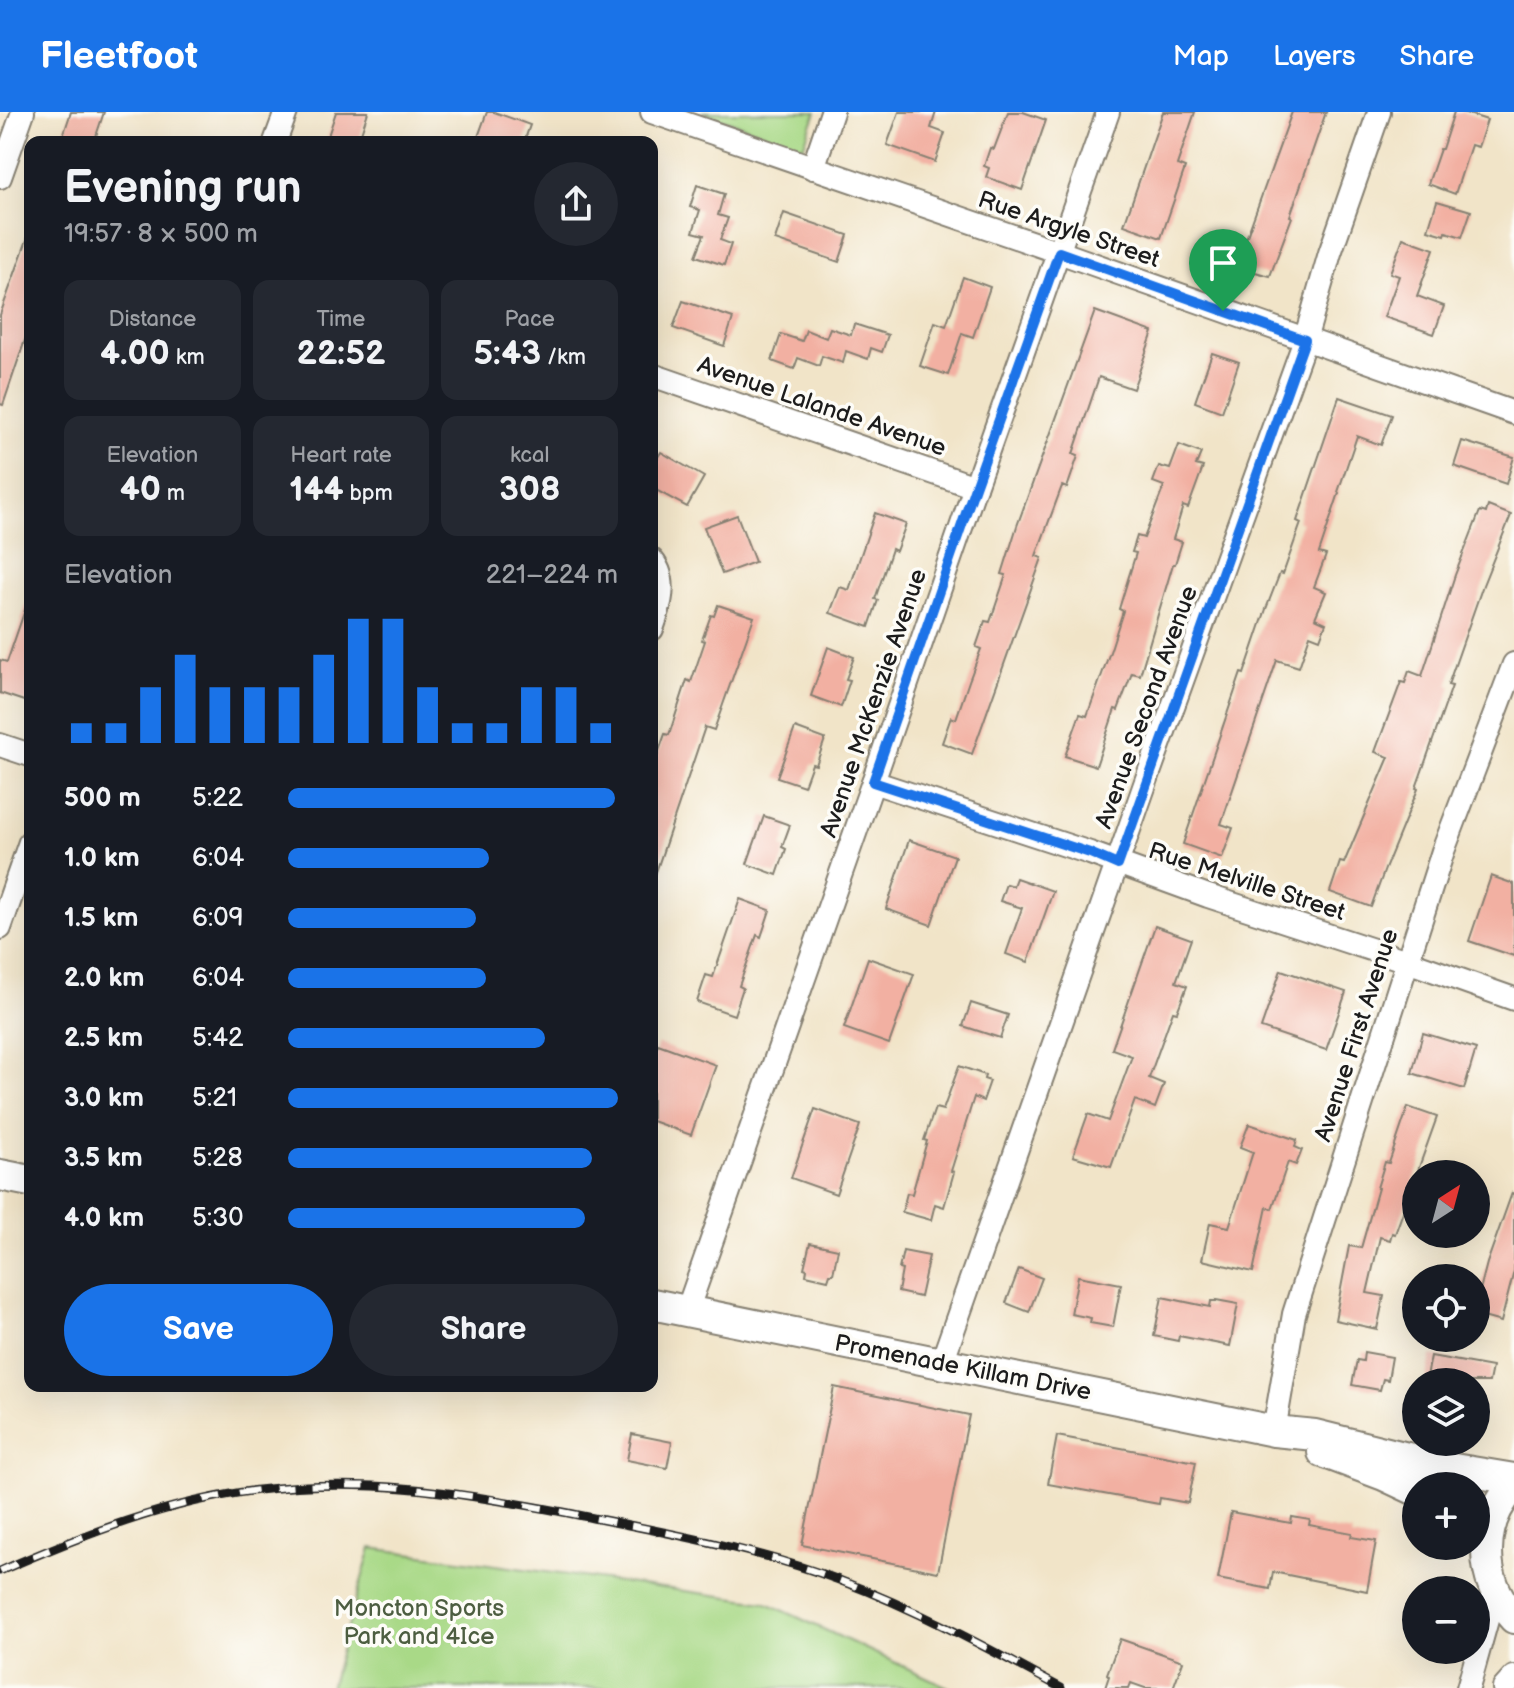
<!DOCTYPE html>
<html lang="en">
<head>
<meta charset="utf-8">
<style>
  :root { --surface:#171b24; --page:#242831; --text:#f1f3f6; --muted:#9ea1a6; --accent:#1a73e8 }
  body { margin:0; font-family:"Balsamiq Sans",sans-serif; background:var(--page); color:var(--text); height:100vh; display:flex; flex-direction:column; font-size:30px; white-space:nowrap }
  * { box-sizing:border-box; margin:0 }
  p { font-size:26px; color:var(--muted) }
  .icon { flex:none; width:44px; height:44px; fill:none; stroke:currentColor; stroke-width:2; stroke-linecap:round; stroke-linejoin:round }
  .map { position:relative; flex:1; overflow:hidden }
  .sheet { position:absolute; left:24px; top:24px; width:634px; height:1256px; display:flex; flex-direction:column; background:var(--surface); border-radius:16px; box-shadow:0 8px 32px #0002 }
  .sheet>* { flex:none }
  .needle { width:52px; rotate:36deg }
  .controls { position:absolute; left:1402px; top:1048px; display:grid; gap:16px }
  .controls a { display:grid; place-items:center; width:88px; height:88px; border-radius:50%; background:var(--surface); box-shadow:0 8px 32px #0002; font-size:40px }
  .pin { position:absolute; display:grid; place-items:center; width:68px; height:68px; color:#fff; margin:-82px -34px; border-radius:50% 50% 50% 0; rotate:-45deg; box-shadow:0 0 8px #0007 }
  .pin .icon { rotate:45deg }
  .round { display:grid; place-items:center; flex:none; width:84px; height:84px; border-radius:42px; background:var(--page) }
  .overview { display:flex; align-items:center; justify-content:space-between; height:136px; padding:0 40px }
  h1 { font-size:44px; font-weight:700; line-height:60px }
  .stats { display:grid; grid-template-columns:repeat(3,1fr); gap:12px; height:136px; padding:8px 40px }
  .stats div { display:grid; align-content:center; border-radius:16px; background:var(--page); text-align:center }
  .stats b { font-size:34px; font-weight:700 }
  .stats small { font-size:22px; font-weight:400 }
  .stats p { font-size:22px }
  .chart { height:224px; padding:16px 40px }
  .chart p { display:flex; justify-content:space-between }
  .chart svg { width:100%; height:144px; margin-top:8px; stroke:var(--accent); stroke-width:6 }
  .primary-button { display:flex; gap:16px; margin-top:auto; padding:16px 40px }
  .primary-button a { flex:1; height:92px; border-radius:48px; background:var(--accent); color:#fff; font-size:32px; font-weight:700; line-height:92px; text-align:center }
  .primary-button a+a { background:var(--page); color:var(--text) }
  ul { padding:0 40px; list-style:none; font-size:26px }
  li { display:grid; grid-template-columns:128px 96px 1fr; align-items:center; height:60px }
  li i { height:20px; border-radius:10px; background:var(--accent) }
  header { display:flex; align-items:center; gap:48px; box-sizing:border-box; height:112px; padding:0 40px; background:var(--accent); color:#fff }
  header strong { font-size:38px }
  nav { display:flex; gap:44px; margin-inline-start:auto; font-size:28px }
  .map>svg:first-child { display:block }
  .green { fill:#a9d987; stroke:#627a52; stroke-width:2 }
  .building { fill:#f2b0a2 }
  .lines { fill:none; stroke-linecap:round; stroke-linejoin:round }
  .minor-casing { stroke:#868072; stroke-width:26 }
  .major-casing { stroke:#868072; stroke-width:34 }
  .minor { stroke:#fff; stroke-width:22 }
  .major { stroke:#fff; stroke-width:30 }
  .rail-casing { stroke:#1c1c1c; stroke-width:9 }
  .rail { stroke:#fdfcf7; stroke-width:6; stroke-dasharray:18; stroke-linecap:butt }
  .route-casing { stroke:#fff; stroke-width:16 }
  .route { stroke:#1a73e8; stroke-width:10 }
  .labels { text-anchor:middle; stroke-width:7; stroke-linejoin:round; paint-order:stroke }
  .street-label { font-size:24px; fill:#1c1c1c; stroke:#fdfcf7 }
  .park-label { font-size:24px; fill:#4d5e41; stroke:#fdfcf7 }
</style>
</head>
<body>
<header>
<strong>Fleetfoot</strong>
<nav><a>Map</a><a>Layers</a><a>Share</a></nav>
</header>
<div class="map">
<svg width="1514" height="1576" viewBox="0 0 1514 1576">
  <rect width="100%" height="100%" fill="#fdfcf7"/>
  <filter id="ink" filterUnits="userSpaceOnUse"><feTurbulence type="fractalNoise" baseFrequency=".0125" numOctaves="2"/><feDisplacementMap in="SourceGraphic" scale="16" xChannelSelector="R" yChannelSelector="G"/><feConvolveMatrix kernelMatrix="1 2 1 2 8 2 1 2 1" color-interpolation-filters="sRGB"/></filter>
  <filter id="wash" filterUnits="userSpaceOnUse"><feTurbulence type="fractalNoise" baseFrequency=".006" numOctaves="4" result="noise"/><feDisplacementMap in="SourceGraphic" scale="32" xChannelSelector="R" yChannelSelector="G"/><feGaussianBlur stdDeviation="1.8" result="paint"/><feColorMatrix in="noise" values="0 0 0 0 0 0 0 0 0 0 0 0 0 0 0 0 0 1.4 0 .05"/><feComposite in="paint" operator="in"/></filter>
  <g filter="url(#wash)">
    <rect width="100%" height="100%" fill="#f1e4c8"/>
    <g class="green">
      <path d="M702,0h114l-13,35z"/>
      <path d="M371,1436l394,54 185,86h-620z"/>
    </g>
    <g id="blocks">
      <g class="building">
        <path d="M71,0h33l-10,30h-33z"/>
        <path d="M336,0h32l-10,30h-32z"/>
        <path d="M487,0h7l36,13 -6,17h-32l-14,-5z"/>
        <path d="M899,0h37l-5,16 14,5 -10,29 -48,-17z"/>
        <path d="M1008,0h15l23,8 -24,70 -36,-13 3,-9 -5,-2 6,-18 4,1z"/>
        <path d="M1163,0h32l-18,53 8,3 -24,70 -37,-13z"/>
        <path d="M1292,0h34l-36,104 2,1 -22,59 -26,-7 1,-7 -7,-1z"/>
        <path d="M1454,0h8l25,8 -9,27 -7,-2 -16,49 -27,-10 12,-35h2z"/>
        <path d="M697,73l27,9 -6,21 10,3 -8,22 11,4 -7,21 -28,-9 8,-21 -11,-3 7,-22 -10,-3z"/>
        <path d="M1437,89l34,10 -9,26 -16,-5 -1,3 -17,-5z"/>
        <path d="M784,101l64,22 -9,27 -64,-22z"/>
        <path d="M28,125h2v88l-27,80 -3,-1v-89z"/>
        <path d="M1403,126l31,11 -17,47 27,10 -10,28 -50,-17 15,-41 -9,-3z"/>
        <path d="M963,165l27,10 -17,50 -11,-4 -14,42 -28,-9 15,-44 11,4z"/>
        <path d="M683,189l50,17 -9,28 -51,-18z"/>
        <path d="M1095,199l58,21 -20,57 -34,-12 -26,77 5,2 -11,32 -5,-2 -26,70 6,2 -70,196 -30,-11 9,-26 5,2 13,-38 12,-32 -5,-2 9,-26 5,1 16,-47 -4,-1 15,-48z"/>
        <path d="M854,212l34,11 -6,17 -11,-4 -3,11 -22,-8 -3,12 -21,-7 -3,10 -21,-8 -4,11 -22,-8 9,-27 21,7 4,-11 20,8 4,-10 21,7z"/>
        <path d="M1212,241l27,9 -17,50 -27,-10z"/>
        <path d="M1339,285l53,18 -11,30 -24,-9 -19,56 1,1 -20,60 7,2 -12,32 12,5 -11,26 11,5 -6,16 -10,-4 -11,32 -22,-7 -56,164 12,4 -11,30 -39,-14 58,-171 3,1 22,-65 14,-36 3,1 18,-51 -4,-2z"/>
        <path d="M1462,329l52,16 -8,27 -52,-18z"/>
        <path d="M1179,333l22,8 -5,12 7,2 -15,41 -5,-2 -10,33 9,3 -7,22h-2l-33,111 -8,-2 -14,37 -3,-1 -19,57 -31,-10 15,-42 7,2 24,-67 12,-38 -4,-2 17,-56 -4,-1 5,-16 7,2 20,-52 -11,-4 6,-16 11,3z"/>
        <path d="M661,340l43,25 -17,30 -35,-19v-21z"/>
        <path d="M1488,394l23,9 -28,70 -35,100 4,1 -36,102 2,1 -33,80 -14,38 -41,-15 10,-30 4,1 45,-106 -14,-5 26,-70 4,1 4,-12 13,5 33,-101 25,-64 6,2z"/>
        <path d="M875,401l31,11 -10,27 -4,-2 -17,50 3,1 -9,27 -39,-14 10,-26 9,3z"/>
        <path d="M737,403l18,47 -33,12 -18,-47z"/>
        <path d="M27,492h3v99l-30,-10v-33l7,2z"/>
        <path d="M718,493l36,12 -40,113 -9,-3 -50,148 -3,-1v-103l13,-37 4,1 18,-55 4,2 14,-41 -3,-1 9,-25 3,1z"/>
        <path d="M828,535l26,10 -8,22 4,1 -9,27 -30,-11z"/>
        <path d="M795,616l30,11 -9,26 -4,-1 -8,22 -27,-9z"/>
        <path d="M764,704l26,9 -8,22 4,2 -9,26 -30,-11z"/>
        <path d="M909,728l46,16 -24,69 -45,-16z"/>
        <path d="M1491,764l23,8v72l-45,-15z"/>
        <path d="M1016,766l37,13 -25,71 -22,-8 16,-46 -22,-7 6,-17 7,2z"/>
        <path d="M740,787l30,11 -9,27 -4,-2 -18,51 4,2 -9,27 -37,-13 9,-27 7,2z"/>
        <path d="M1155,814l36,13 -15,43 11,4 -10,26 -4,-1 -24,67 15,6 -9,24 -20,-8 -24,67 -38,-11 15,-42 20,7 24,-65 -20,-7z"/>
        <path d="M868,846l46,16 -25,70 -45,-16z"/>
        <path d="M1281,858l65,22 -20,58 -65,-22z"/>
        <path d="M971,891l37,12 -8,23 -37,-12z"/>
        <path d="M1423,921l53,16 -12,40 -52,-16z"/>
        <path d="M658,932l58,21 -25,70 -39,-14v-61z"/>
        <path d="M959,954l26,9 -1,4 6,2 -7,20 -9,-4 -23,74 3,1 -10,35 -9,-3 -4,16 -29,-8 5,-19 5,1 15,-53 -3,-1 11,-32 8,2z"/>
        <path d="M1408,995l29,10 -42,117 -3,-1 -2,7 -10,-3 -13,56 17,3 -7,33 -42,-9 14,-74 12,2 17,-60h-1l8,-26 4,1z"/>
        <path d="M815,997l45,16 -24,69 -45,-16z"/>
        <path d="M1249,1012l48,16 -2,7 7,3 -6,15 -8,-3 -16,47 -5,-2 -14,65 -51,-12 8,-37 19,4 24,-75 -13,-5z"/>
        <path d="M1512,1081l2,1v77l-13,51 -25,-7v-26l4,1 7,-27z"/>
        <path d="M810,1131l28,6 -5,25h-3l-2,6 -22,-5 1,-6 -3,-1z"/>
        <path d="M903,1139l26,5 -9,41 -22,-5 4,-22 -3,-1z"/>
        <path d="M1019,1157l23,9 -13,34 -23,-9z"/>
        <path d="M1078,1164l43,8 -8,43 -23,-4 1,-5 -20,-4z"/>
        <path d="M1162,1185l48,10 1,-6h5v-1l22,4 -8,42 -51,-10 -1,5 -24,-5z"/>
        <path d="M1364,1240l28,5 -4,23 -5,-1 -3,11 -28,-5 5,-25 6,1z"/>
        <path d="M1431,1244l61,11 -3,15h-63z"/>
        <path d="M834,1275l135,28 -31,157 -136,-27z"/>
        <path d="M632,1322l40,8 -5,26 -40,-8z"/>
        <path d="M1057,1324l139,26 -8,41 -28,-5 -1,6 -111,-20z"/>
        <path d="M1231,1400l60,11 1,-6 18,3 -1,5 43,8 -1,4 25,4 -9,50 -94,-19 -3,17 -52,-10z"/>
        <path d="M1120,1527l63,22 -10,27h-28l-14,-5 -2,5h-24l4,-12 -2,-2z"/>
      </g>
    </g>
  </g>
  <g filter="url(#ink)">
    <use href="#blocks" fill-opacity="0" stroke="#868072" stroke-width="2"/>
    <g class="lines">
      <defs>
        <g id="minor">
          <path d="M652,0l407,140 455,161"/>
          <path d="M275,30l11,-30"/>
          <path d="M813,56l19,-56"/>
          <path d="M0,65l23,-65"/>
          <path d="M652,263l323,112"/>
          <path d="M652,448c17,20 8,47 0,69"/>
          <path d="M0,633l30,10"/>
          <path d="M873,670l217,71 118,43 199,65 107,38"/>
          <path d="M0,816l30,-86"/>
          <path d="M687,1199l186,-529 102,-295 133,-375"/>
          <path d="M942,1250l203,-578 160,-444 25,-87 49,-141"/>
          <path d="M1274,1319l20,-117 149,-463 71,-187"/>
          <path d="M1468,1576l27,-97"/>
          <path d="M1504,1576l10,-11"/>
        </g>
        <g id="major">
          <path d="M0,1063l30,6"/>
          <path d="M652,1192l622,127 41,4 133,33 66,11"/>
          <path d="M1323,1340l61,23 32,15"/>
          <path d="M1514,1374c-37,37 -35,95 0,132"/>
        </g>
      </defs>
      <use href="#minor" class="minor-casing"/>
      <use href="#major" class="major-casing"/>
      <use href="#minor" class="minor"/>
      <use href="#major" class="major"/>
      <defs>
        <path id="rail" d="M0,1459c82,-36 169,-70 258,-81 105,-13 197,2 300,21 94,19 190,35 281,69 77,29 149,68 222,108"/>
      </defs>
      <use href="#rail" class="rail-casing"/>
      <use href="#rail" class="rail"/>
    </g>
  </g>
  <g class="lines" filter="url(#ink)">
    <defs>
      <path id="route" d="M1059,140l246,88 -187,525 -28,-12 -217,-71 102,-295z"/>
    </defs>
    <use href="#route" class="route-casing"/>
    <use href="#route" class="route"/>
  </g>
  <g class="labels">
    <g class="street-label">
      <text transform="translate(1069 117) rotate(19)" y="8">Rue Argyle Street</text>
      <text transform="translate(822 294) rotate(19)" y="8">Avenue Lalande Avenue</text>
      <text transform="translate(873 591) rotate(-71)" y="8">Avenue McKenzie Avenue</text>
      <text transform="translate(1146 595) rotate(-70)" y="8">Avenue Second Avenue</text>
      <text transform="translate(1247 769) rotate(18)" y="8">Rue Melville Street</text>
      <text transform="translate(1356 923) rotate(-72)" y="8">Avenue First Avenue</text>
      <text transform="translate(963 1255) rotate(11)" y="8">Promenade Killam Drive</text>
    </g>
    <g class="park-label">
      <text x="419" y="1504">Moncton Sports<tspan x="419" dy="28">Park and 4Ice</tspan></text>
    </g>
  </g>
</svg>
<div class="controls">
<a><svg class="needle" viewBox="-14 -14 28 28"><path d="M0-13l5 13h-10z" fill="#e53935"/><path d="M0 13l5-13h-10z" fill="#9ea1a6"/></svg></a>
<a><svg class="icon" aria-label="locate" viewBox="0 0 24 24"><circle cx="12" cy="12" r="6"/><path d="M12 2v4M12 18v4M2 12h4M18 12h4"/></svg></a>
<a><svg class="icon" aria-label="layers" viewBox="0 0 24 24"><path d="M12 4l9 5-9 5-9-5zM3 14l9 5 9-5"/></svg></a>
<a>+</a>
<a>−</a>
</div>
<div class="pin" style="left:1223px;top:199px;background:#1e9e55"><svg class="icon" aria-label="arrive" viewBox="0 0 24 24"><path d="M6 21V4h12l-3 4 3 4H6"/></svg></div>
<section class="sheet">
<div class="overview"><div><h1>Evening run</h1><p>19:57 · 8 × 500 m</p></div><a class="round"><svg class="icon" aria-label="share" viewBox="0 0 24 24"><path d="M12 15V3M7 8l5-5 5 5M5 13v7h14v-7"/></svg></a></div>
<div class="stats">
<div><p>Distance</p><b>4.00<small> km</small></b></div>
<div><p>Time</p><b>22:52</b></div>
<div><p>Pace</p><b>5:43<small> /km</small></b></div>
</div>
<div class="stats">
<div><p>Elevation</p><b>40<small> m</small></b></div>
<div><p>Heart rate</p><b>144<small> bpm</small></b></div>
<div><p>kcal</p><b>308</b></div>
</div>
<div class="chart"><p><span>Elevation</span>221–224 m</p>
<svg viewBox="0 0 160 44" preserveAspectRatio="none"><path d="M5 44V38M15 44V38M25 44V27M35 44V17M45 44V27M55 44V27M65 44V27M75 44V17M85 44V6M95 44V6M105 44V27M115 44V38M125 44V38M135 44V27M145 44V27M155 44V38"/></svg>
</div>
<ul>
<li><b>500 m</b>5:22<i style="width:99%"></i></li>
<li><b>1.0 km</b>6:04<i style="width:61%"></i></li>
<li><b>1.5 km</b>6:09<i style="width:57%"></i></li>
<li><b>2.0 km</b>6:04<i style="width:60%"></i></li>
<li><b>2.5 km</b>5:42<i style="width:78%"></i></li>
<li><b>3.0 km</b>5:21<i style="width:100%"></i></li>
<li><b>3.5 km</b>5:28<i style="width:92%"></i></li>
<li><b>4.0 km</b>5:30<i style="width:90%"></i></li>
</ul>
<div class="primary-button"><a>Save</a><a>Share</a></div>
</section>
</div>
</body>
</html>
